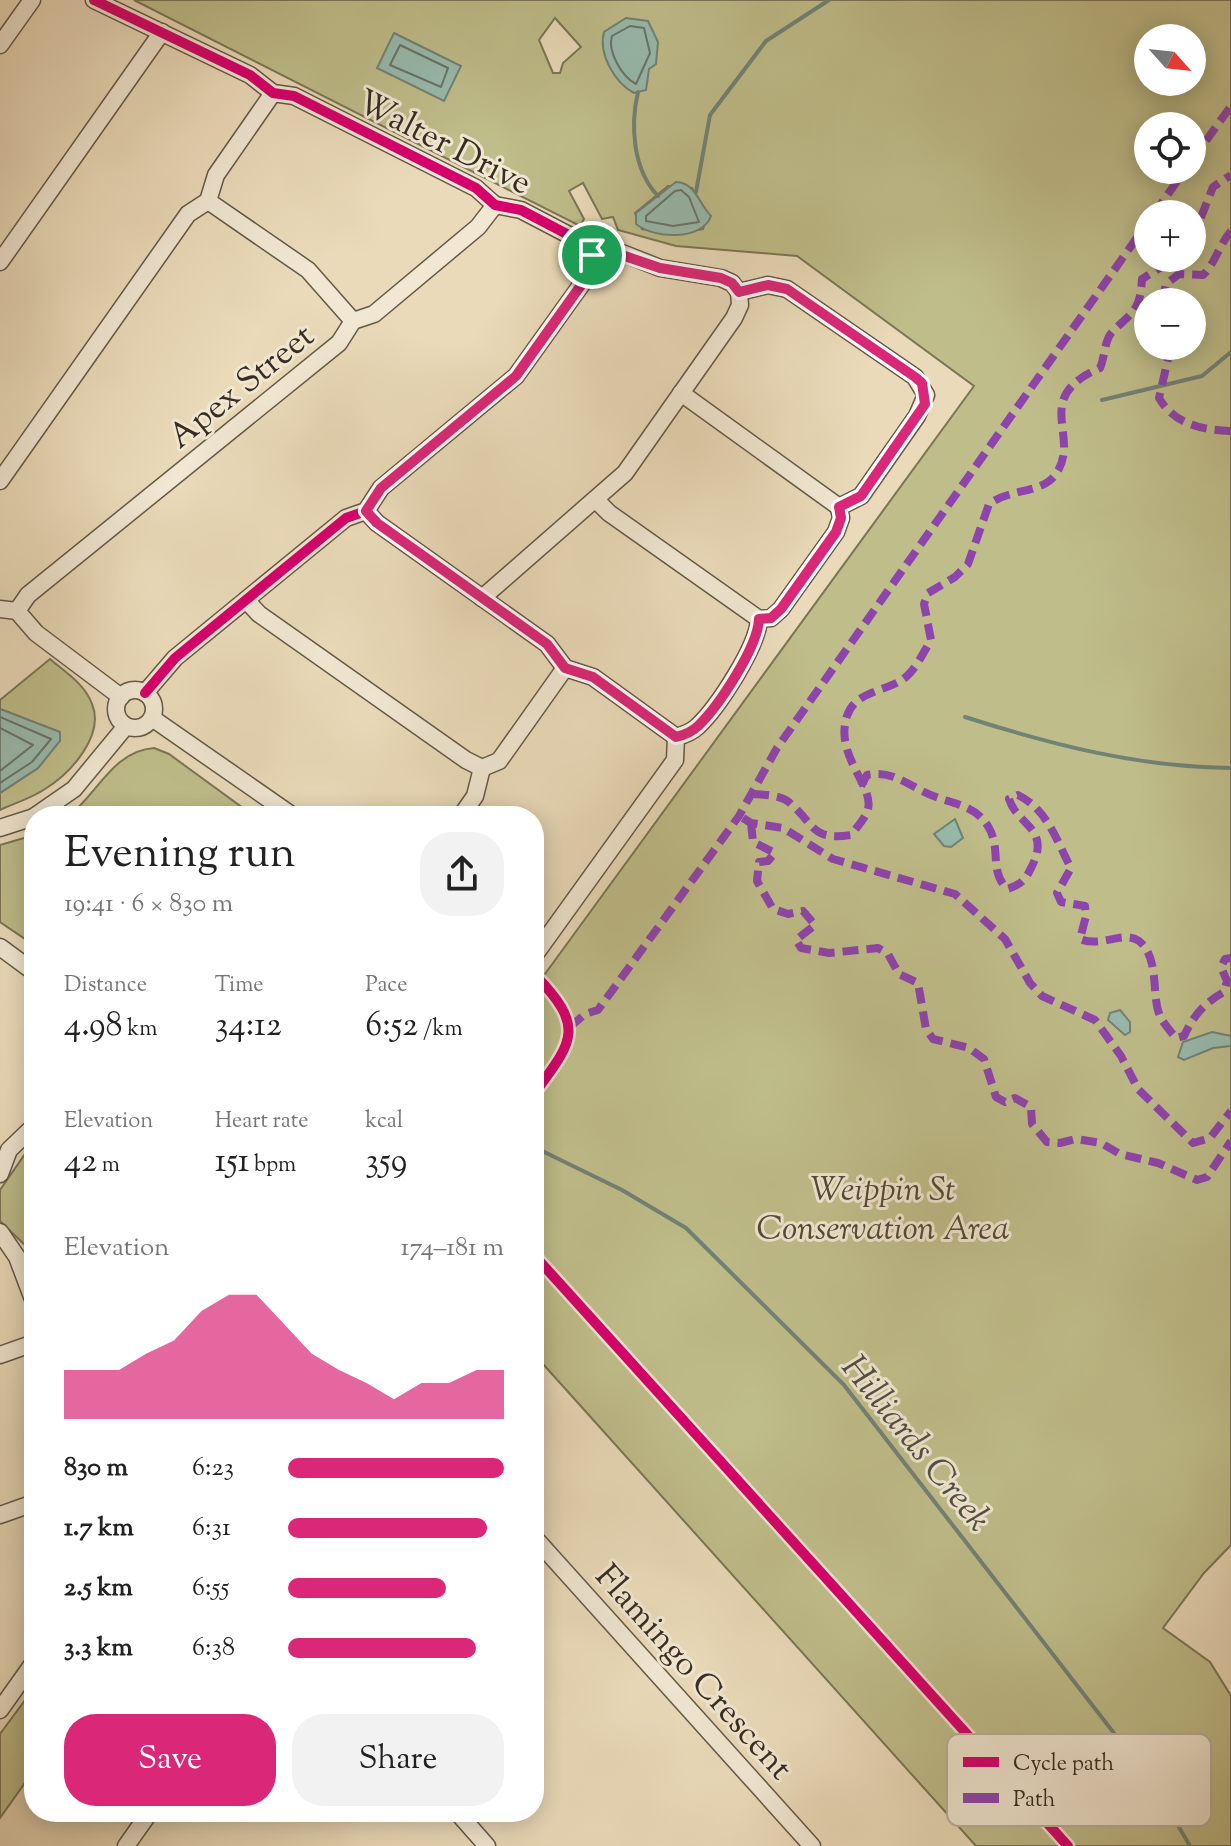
<!DOCTYPE html>
<html lang="en">
<head>
<meta charset="utf-8">
<style>
  :root { --surface:#fff; --page:#f2f2f2; --text:#222; --muted:#767676; --accent:#db2777 }
  body { margin:0; font-family:"Sorts Mill Goudy",serif; background:var(--page); color:var(--text); height:100vh; display:flex; flex-direction:column; font-size:30px; white-space:nowrap }
  * { box-sizing:border-box; margin:0 }
  p { font-size:26px; color:var(--muted) }
  .icon { flex:none; width:44px; height:44px; fill:none; stroke:currentColor; stroke-width:2; stroke-linecap:round; stroke-linejoin:round }
  .map { position:relative; flex:1; overflow:hidden }
  .sheet { position:absolute; left:24px; top:806px; width:520px; height:1016px; display:flex; flex-direction:column; background:var(--surface); border-radius:32px; box-shadow:0 4px 20px #0003 }
  .sheet>* { flex:none }
  .needle { width:52px; rotate:117deg }
  .tools { position:absolute; left:1134px; top:24px; display:grid; gap:16px }
  .tools a { display:grid; place-items:center; width:72px; height:72px; border-radius:50%; background:var(--surface); box-shadow:0 4px 20px #0003; font-size:40px }
  .pin { position:absolute; display:grid; place-items:center; width:68px; height:68px; color:#fff; margin:-34px; border:4px solid #fff; border-radius:50%; box-shadow:0 2px 8px #0007 }
  .round { display:grid; place-items:center; flex:none; width:84px; height:84px; border-radius:32px; background:var(--page) }
  .headline { display:flex; align-items:center; justify-content:space-between; height:136px; padding:0 40px }
  h1 { font-size:44px; font-weight:600; line-height:60px }
  .stats { display:grid; grid-template-columns:repeat(3,1fr); gap:12px; height:136px; padding:8px 40px }
  .stats div { display:grid; align-content:center }
  .stats b { font-size:34px; font-weight:600 }
  .stats small { font-size:22px; font-weight:400 }
  .stats p { font-size:22px }
  .chart { height:224px; padding:16px 40px }
  .chart p { display:flex; justify-content:space-between }
  .chart svg { width:100%; height:144px; margin-top:8px; fill:var(--accent); opacity:.7 }
  .action { display:flex; gap:16px; margin-top:auto; padding:16px 40px }
  .action a { flex:1; height:92px; border-radius:32px; background:var(--accent); color:#fff; font-size:32px; font-weight:600; line-height:92px; text-align:center }
  .action a+a { background:var(--page); color:var(--text) }
  ul { padding:0 40px; list-style:none; font-size:26px }
  li { display:grid; grid-template-columns:128px 96px 1fr; align-items:center; height:60px }
  li i { height:20px; border-radius:10px; background:var(--accent) }
  .map>svg:first-child { display:block }
  .green { fill:#bfbd8a; stroke:#7b7556; stroke-width:2; fill-rule:evenodd }
  .water { fill:#98bbae; stroke:#718276; stroke-width:2 }
  .lines { fill:none; stroke-linecap:round; stroke-linejoin:round }
  .shore { stroke:#687468; stroke-width:2 }
  .stream { stroke:#718276; stroke-width:4 }
  .street-casing { stroke:#645847; stroke-width:19 }
  .street { stroke:#f1e7d2; stroke-width:16 }
  .quiet { stroke:#8e44ad; stroke-width:8; stroke-dasharray:16 8; stroke-linecap:butt }
  .cycleway-casing { stroke:#f1e7d2; stroke-width:15 }
  .cycleway { stroke:#d6006c; stroke-width:10 }
  .route-casing { stroke:#fff; stroke-width:16 }
  .route { stroke:#db2777; stroke-width:10 }
  .labels { text-anchor:middle; stroke-width:6; stroke-linejoin:round; paint-order:stroke }
  .street-label { font-size:34px; fill:#372d21; stroke:#f1e7d2 }
  .park-label { font-size:34px; font-style:italic; fill:#524a36; stroke:#f1e7d2 }
  .water-label { font-size:36px; font-style:italic; fill:#4f5044; stroke:#f1e7d2 }
  .key { fill:#f1e7d2; stroke:#b9af9d; stroke-width:2 }
  .key-label { font-size:22px; fill:#372d21 }
</style>
</head>
<body>
<div class="map">
<svg width="1231" height="1846" viewBox="0 0 1231 1846">
  <rect width="100%" height="100%" fill="#eadab9"/>
  <filter id="stains"><feTurbulence type="fractalNoise" baseFrequency=".0025" numOctaves="4"/><feColorMatrix values="0 0 0 0 .2 0 0 0 0 .09 0 0 0 0 .02 0 0 0 .5 -.17"/></filter>
  <radialGradient id="worn" r=".72"><stop offset=".6" stop-color="#630" stop-opacity="0"/><stop offset="1" stop-color="#630" stop-opacity=".3"/></radialGradient>
  <g class="green">
    <path d="M134,0h1097v1545l-27,28 -41,55 47,34 21,34v150h-255l-442,-492v-365l440,-603 -177,-130 -121,-10 -58,-16 -5,-13 -11,2 -19,-36 -14,8 15,28 -4,7zM555,18l26,29 -18,16 -3,10h-7l-14,-33zM1148,38h44v44h-44zM1148,126h44v44h-44zM668,186l24,2 16,26 -5,15 -29,5 -32,-5 -7,-16zM1148,214h44v44h-44zM1148,302h44v44h-44z"/>
    <path d="M50,659c15,13 35,25 42,45 13,31 -21,69 -47,85 -13,9 -30,14 -45,21v-17l38,-25 22,-28 -1,-8 -59,-23v-9z"/>
    <path d="M154,748l15,6 85,62h-185c29,-23 44,-65 85,-68z"/>
    <path d="M34,835v110l-34,-23v-77z"/>
    <path d="M34,1141v119l-7,-13 -27,-26v-31z"/>
    <path d="M34,1688v82l-34,48v-84z"/>
  </g>
  <g class="water">
    <path d="M626,18l22,3 10,21 -2,22 -7,5 -3,21 -12,3c-19,-10 -36,-39 -30,-61z"/>
    <path d="M394,33l67,33 -17,35 -67,-33z"/>
    <path d="M676,182c20,1 22,21 35,34 -9,25 -57,23 -75,8v-11z"/>
    <path d="M0,709l60,23v9l-22,27 -38,25z"/>
    <path d="M955,819l8,19 -12,9 -7,-1 -10,-12z"/>
    <path d="M1120,1010l10,12v10l-5,3 -17,-15 2,-7z"/>
    <path d="M1212,1032l19,4v10l-18,2 -29,12 -6,-3 5,-15z"/>
  </g>
  <g class="lines">
    <g class="shore">
      <path d="M630,26l14,2 6,25 -14,31c-14,-7 -29,-33 -24,-48z"/>
      <path d="M400,45l48,23 -7,19 -51,-22z"/>
      <path d="M681,190l8,7 10,25 -26,4 -27,-5v-5l29,-25z"/>
      <path d="M0,717l51,22 -19,23 -32,21"/>
      <path d="M0,728l33,17 -33,26"/>
    </g>
    <g class="stream">
      <path d="M638,92c-8,34 -5,78 20,104"/>
      <path d="M696,192l14,-77 56,-74 63,-41"/>
      <path d="M1102,400l100,-24 29,-24"/>
      <path d="M965,717c88,28 173,50 266,51"/>
      <path d="M534,1147l88,43 64,38 158,157 311,401 35,60"/>
    </g>
    <defs>
      <g id="street">
        <path d="M94,0l156,75 23,18 21,3 182,92 19,17 26,5 63,33 8,12 -3,19 -73,102 -135,112 -15,23 -20,7 -171,140 -30,35"/>
        <path d="M0,45l32,-45"/>
        <path d="M208,201l100,69 45,51"/>
        <path d="M0,262l162,-230"/>
        <path d="M681,393l158,114"/>
        <path d="M0,481l188,-267 20,-13 8,-26 57,-82"/>
        <path d="M596,500l13,13 150,106"/>
        <path d="M366,511l11,12 170,121 18,24 28,9 83,60"/>
        <path d="M482,598l143,-125 109,-155 6,-13 -1,-13"/>
        <path d="M246,600l13,14 207,146 16,8"/>
        <path d="M0,609l17,2 19,22 85,64"/>
        <path d="M17,611l11,-16 311,-252 14,-22 21,-7 104,-87 17,-22"/>
        <circle cx="135" cy="709" r="19"/>
        <path d="M152,718l141,98"/>
        <path d="M35,816l39,-27 52,-63"/>
        <path d="M461,816l14,-20 7,-28 17,-7 66,-93"/>
        <path d="M0,828l34,-11"/>
        <path d="M0,947l34,25"/>
        <path d="M534,956l141,-196 1,-23c8,-2 16,-5 22,-11 20,-19 60,-80 61,-107l12,-1 10,-9 55,-77 5,-14 -2,-11 22,-11 56,-80 9,-21 -11,-18 -128,-88 -19,-4 -29,7 -7,-9 -11,-5 -61,-10 -38,-15 -30,2"/>
        <path d="M0,1174l9,-24 25,-24"/>
        <path d="M0,1232l17,25 17,45"/>
        <path d="M0,1355l34,-12"/>
        <path d="M0,1515l34,-12"/>
        <path d="M534,1537l278,309"/>
        <path d="M0,1710l34,-48"/>
        <path d="M457,1812l30,34"/>
        <path d="M126,1846l24,-34"/>
      </g>
    </defs>
    <use href="#street" class="street-casing"/>
    <use href="#street" class="street"/>
    <g class="quiet">
      <path d="M1192,160l39,-54"/>
      <path d="M1154,214l31,-44"/>
      <path d="M1192,240l21,-53 18,-12"/>
      <path d="M1162,302l4,-18 13,-10 24,1c12,-11 16,-30 28,-44"/>
      <path d="M1171,346l-12,52c15,26 43,32 72,33"/>
      <path d="M861,786l6,-11c28,-6 45,14 69,22 22,8 44,10 55,35 9,21 -1,39 16,57 11,-3 18,-8 23,-19 23,-42 -12,-43 -21,-71l9,-4c30,15 38,45 53,73l-14,25 4,9 24,4 1,10 -6,23c21,9 44,-9 59,2 22,18 11,56 22,77 4,7 10,14 15,20l8,-2c10,-21 20,-33 40,-44l3,-11 -6,-14 4,-8 6,-1"/>
      <path d="M753,794c13,1 29,1 38,10 24,21 21,37 60,31 6,-8 14,-16 17,-26 6,-23 -34,-54 -21,-93 9,-27 43,-24 60,-40 10,-9 17,-25 24,-36l-7,-36 4,-11 27,-16 13,-13 21,-60c22,-16 53,-10 67,-30 26,-38 -26,-76 44,-106 5,-11 4,-27 12,-36 21,-21 28,-20 30,-53l34,-21"/>
      <path d="M743,818l8,5 32,5 50,31 122,35 50,45 25,44 12,13 53,24 26,36 17,33 55,54 17,-5 21,-27"/>
      <path d="M751,823l2,19 22,11 -7,8 -9,1 -2,19 16,28 15,5 15,-3 12,14 -19,15 5,8 28,5 49,-5 10,6 11,20 19,9 8,46 7,10 36,9 15,11 12,38 9,5 10,-4 16,9 1,17 15,18 13,1 16,-4 25,4 19,11 38,9 39,17 10,-3 24,-36"/>
      <path d="M570,1027l15,-13 13,-4 141,-194 38,-68 371,-526"/>
    </g>
    <defs>
      <g id="cycleway">
        <path d="M94,0l156,75 23,18 21,3 182,92 19,17 26,5 63,33 8,12 -3,19 -73,102 -135,112 -15,23 -20,7 -171,140 -30,35"/>
        <path d="M534,1094c38,-52 53,-66 1,-119"/>
        <path d="M534,1255l534,591"/>
      </g>
    </defs>
    <use href="#cycleway" class="cycleway-casing"/>
    <use href="#cycleway" class="cycleway"/>
  </g>
  <g class="lines">
    <defs>
      <path id="route" d="M613,252l47,16 61,10 11,5 7,9 29,-7 19,4 128,88 7,6 3,21 -64,92 -22,11 2,11 -5,14 -55,77 -10,9 -12,1c-1,28 -41,88 -61,107 -6,6 -14,9 -22,11l-83,-60 -28,-9 -18,-24 -170,-121 -11,-12 15,-23 135,-112 73,-102 3,-19z"/>
    </defs>
    <use href="#route" class="route-casing"/>
    <use href="#route" class="route"/>
  </g>
  <g class="labels">
    <g class="street-label">
      <text transform="translate(445 141) rotate(27)" y="12">Walter Drive</text>
      <text transform="translate(240 385) rotate(-39)" y="12">Apex Street</text>
      <text transform="translate(695 1671) rotate(48)" y="12">Flamingo Crescent</text>
    </g>
    <g class="park-label">
      <text x="883" y="1200">Weippin St<tspan x="883" dy="39">Conservation Area</tspan></text>
    </g>
    <g class="water-label">
      <text transform="translate(918 1442) rotate(51)" y="13">Hilliards Creek</text>
    </g>
  </g>
  <rect x="947" y="1734" width="264" height="92" rx="12" class="key"/>
  <rect x="963" y="1757" width="36" height="10" fill="#d6006c"/>
  <rect x="963" y="1793" width="36" height="10" fill="#8e44ad"/>
  <g class="key-label">
    <text x="1013" y="1770">Cycle path</text>
    <text x="1013" y="1806">Path</text>
  </g>
  <rect width="100%" height="100%" filter="url(#stains)"/>
  <rect width="100%" height="100%" fill="url(#worn)"/>
</svg>
<div class="tools">
<a><svg class="needle" viewBox="-14 -14 28 28"><path d="M0-13l5 13h-10z" fill="#e53935"/><path d="M0 13l5-13h-10z" fill="#767676"/></svg></a>
<a><svg class="icon" aria-label="locate" viewBox="0 0 24 24"><circle cx="12" cy="12" r="6"/><path d="M12 2v4M12 18v4M2 12h4M18 12h4"/></svg></a>
<a>+</a>
<a>−</a>
</div>
<div class="pin" style="left:592px;top:255px;background:#1e9e55"><svg class="icon" aria-label="arrive" viewBox="0 0 24 24"><path d="M6 21V4h12l-3 4 3 4H6"/></svg></div>
<section class="sheet">
<div class="headline"><div><h1>Evening run</h1><p>19:41 · 6 × 830 m</p></div><a class="round"><svg class="icon" aria-label="share" viewBox="0 0 24 24"><path d="M12 15V3M7 8l5-5 5 5M5 13v7h14v-7"/></svg></a></div>
<div class="stats">
<div><p>Distance</p><b>4.98<small> km</small></b></div>
<div><p>Time</p><b>34:12</b></div>
<div><p>Pace</p><b>6:52<small> /km</small></b></div>
</div>
<div class="stats">
<div><p>Elevation</p><b>42<small> m</small></b></div>
<div><p>Heart rate</p><b>151<small> bpm</small></b></div>
<div><p>kcal</p><b>359</b></div>
</div>
<div class="chart"><p><span>Elevation</span>174–181 m</p>
<svg viewBox="0 0 160 44" preserveAspectRatio="none"><path d="M0 44V29L10 29L20 29L30 24L40 20L50 11L60 6L70 6L80 15L90 24L100 29L110 33L120 38L130 33L140 33L150 29L160 29V44z"/></svg>
</div>
<ul>
<li><b>830 m</b>6:23<i style="width:100%"></i></li>
<li><b>1.7 km</b>6:31<i style="width:92%"></i></li>
<li><b>2.5 km</b>6:55<i style="width:73%"></i></li>
<li><b>3.3 km</b>6:38<i style="width:87%"></i></li>
</ul>
<div class="action"><a>Save</a><a>Share</a></div>
</section>
</div>
</body>
</html>
